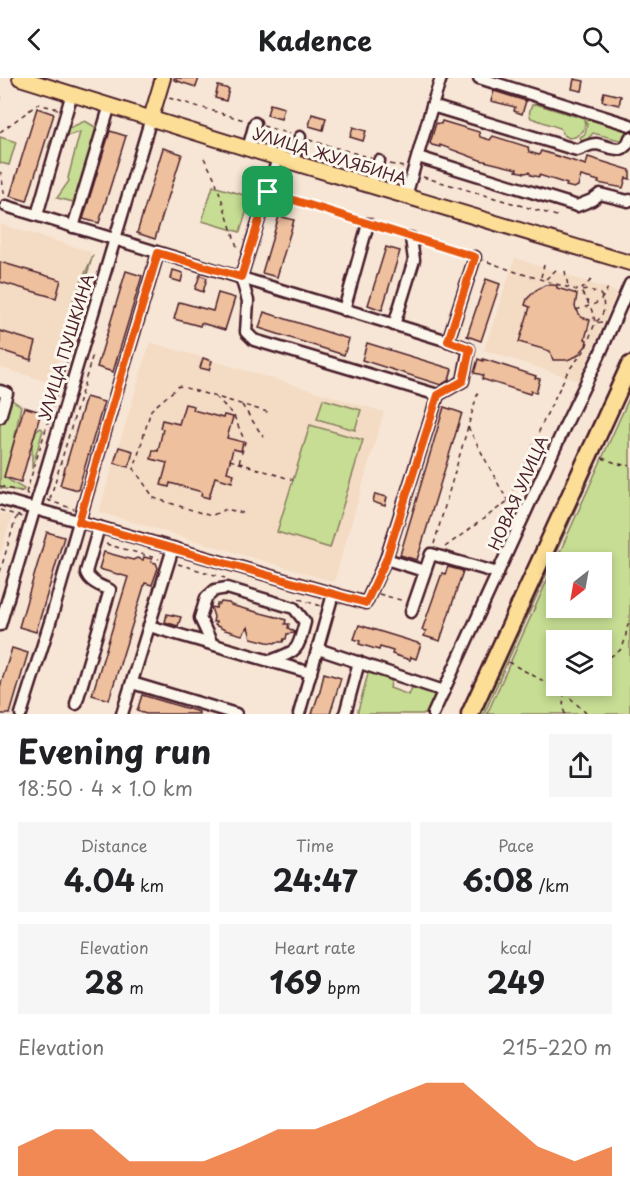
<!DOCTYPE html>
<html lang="en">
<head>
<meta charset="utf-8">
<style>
  :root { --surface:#fff; --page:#f6f6f6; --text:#202124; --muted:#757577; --accent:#ea580c }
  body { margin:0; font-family:"Playpen Sans",sans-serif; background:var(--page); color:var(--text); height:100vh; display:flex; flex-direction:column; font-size:22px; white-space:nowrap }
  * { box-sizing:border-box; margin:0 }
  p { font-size:20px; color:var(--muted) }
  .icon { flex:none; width:33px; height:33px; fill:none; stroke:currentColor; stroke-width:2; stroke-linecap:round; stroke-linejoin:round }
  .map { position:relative; height:636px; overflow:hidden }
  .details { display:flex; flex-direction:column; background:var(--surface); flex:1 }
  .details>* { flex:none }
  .needle { width:39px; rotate:211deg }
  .controls { position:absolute; left:546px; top:474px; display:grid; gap:12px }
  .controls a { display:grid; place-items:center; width:66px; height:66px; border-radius:0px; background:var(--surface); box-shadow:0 3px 9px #0003; font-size:30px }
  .pin { position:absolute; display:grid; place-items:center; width:51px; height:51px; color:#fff; margin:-26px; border-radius:12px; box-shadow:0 3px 9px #0006 }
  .round { display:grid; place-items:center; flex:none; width:63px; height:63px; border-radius:0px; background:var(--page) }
  .summary { display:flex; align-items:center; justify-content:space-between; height:102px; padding:0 18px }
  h1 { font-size:33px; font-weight:700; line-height:45px }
  .metrics { display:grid; grid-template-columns:repeat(3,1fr); gap:9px; height:102px; padding:6px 18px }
  .metrics div { display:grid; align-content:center; border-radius:0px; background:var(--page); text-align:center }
  .metrics b { font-size:30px; font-weight:700 }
  .metrics small { font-size:16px; font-weight:400 }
  .metrics p { font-size:16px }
  .chart { height:168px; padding:12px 18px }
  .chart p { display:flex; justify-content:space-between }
  .chart svg { width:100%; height:108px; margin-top:6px; fill:var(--accent); opacity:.7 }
  header { display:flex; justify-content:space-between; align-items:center; height:78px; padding:0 18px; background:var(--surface); font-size:27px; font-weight:700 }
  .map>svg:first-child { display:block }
  .built { fill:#f4dbc4 }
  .green { fill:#c6dd93; stroke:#887e5f; stroke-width:1.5; fill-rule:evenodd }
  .building { fill:#eec09e; stroke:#4a1f2b; stroke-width:1.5 }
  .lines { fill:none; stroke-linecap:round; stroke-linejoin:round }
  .minor-casing { stroke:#4a1f2b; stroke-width:15 }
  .major-casing { stroke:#4a1f2b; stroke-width:18 }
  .highway-casing { stroke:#4a1f2b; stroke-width:21 }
  .path { stroke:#4a1f2b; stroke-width:1.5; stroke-dasharray:4.5 4.5; stroke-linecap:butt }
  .minor { stroke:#fbf7ec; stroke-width:10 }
  .major { stroke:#fdde96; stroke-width:14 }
  .highway { stroke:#fdde96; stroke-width:16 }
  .route-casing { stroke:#fff; stroke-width:12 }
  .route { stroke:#ea580c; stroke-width:8 }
  .labels { text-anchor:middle; stroke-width:6; stroke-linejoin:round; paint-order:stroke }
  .street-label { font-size:16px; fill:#4a1f2b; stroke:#fbf7ec }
</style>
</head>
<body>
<header><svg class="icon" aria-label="back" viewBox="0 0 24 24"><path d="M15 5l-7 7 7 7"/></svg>Kadence<svg class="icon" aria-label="search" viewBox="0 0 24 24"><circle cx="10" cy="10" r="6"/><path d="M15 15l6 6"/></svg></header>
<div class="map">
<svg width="630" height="636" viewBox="0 0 630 636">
  <rect width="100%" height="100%" fill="#f7e6d5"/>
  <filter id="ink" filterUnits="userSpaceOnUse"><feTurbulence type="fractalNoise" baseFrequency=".0167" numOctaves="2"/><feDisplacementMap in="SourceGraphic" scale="12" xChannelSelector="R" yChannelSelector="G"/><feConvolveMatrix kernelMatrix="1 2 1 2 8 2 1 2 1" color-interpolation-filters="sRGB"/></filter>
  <g filter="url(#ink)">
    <g class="built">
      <path d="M0,146l91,28 -40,131 -51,-16z"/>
      <path d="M515,180l102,34 -38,89 -95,-31z"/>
      <path d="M150,264l234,70 -50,170 -235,-70z"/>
      <path d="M0,435l12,3 -12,40z"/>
    </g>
    <g class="green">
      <path d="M536,26l39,12 1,-5 52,18c1,6 -1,9 -5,12l-30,-8 -6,7 -5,2 -2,-5 5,-3 2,-10 -2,-3 -1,-1 1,4 -2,7 -8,6 -6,1 -5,-3 -4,-7 -29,-10c-3,-5 -1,-8 1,-13z"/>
      <path d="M85,43l19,11 -22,72 -25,-6 12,-17 -1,-3 12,-46 -17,5 -4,17 -11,-7 5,-12z"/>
      <path d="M0,59l16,5 -7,23 -9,-2z"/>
      <path d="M213,108l38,11 -11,35 -38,-11z"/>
      <path d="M93,177l-18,58 -5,-5z"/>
      <path d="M630,309l-146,327h-3z"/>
      <path d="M0,314l21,14 -7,35 -10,36 20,12 -1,2 -23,-3z"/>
      <path d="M630,318v318h-143zM556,484h46v46h-46zM556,562h46v46h-46z"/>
      <path d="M323,321l38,11 -6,20 -38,-11z"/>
      <path d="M310,347l53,15 -33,108 -53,-16z"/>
      <path d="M41,350l2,2 -11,39v-26l4,-12z"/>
      <path d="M369,592l23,7 -2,11 19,7 4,-10 22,9 -9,20h-69z"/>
    </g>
    <g class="building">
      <path d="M174,0h25l-3,9 -22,-7z"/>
      <path d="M574,1l10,2 -2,10 -10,-2z"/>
      <path d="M218,8l11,3 -3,12 -11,-3z"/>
      <path d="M494,13l32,10 -4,13 -8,-3 1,-4 -24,-6z"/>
      <path d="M604,14l17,4 -2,9 -17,-4z"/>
      <path d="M270,26l14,4 -3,11 -14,-4z"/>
      <path d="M37,30l17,6 -27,87 -17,-5z"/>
      <path d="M312,36l14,4 -3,12 -14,-4z"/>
      <path d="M442,43l37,11 1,5 10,3 3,-4 35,11 1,5 10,3 2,-4 45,14 2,-8 42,13v9l-4,-1 -3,10 -25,-5 1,-2 -18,-5 -3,10 -4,2 -8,-2 1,-2 -28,-9v2l-8,-2 -2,-3 -4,1 -9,-2 1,-2 -37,-9 -40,-15v2l-8,-2 -2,-2 1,-3 5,-17 5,1z"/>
      <path d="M353,49l13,4 -3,10 -13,-4z"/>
      <path d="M110,53l16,5 -27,87 -16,-4z"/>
      <path d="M163,70l19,6 -27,85 -18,-6z"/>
      <path d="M279,138l15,4 -17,57 -15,-4z"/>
      <path d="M386,169l14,4 -18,59 -14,-5z"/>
      <path d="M0,184l61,18 -5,18 -56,-16z"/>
      <path d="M173,192l10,3 -2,9 -10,-3z"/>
      <path d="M126,193l16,5 -29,96 -16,-5z"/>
      <path d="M200,197l7,3 -4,14 -8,-3z"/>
      <path d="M486,201l14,5 -19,57 -14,-5z"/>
      <path d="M545,207h9l3,1v2l20,6 -2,13 6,10 9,3 -5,19 2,1 -1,6 -9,10 -10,4h-14l-3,-9 -31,-9 11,-35 -5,-2 2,-6 9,-9z"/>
      <path d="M218,215l17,5 -10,32 -24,-7 -1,3 -26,-7 5,-17 34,9z"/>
      <path d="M264,234l85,27 -5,16 -85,-27z"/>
      <path d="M0,253l36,11 -5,18 -31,-10z"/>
      <path d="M367,265l85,26 -3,11 -8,5 -79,-25z"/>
      <path d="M203,280l9,3 -3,9 -9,-2z"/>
      <path d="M478,281l5,2v-2l53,17 -1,2 5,1 -4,14 -5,-2 -1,3 -48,-15 1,-4 -9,-2z"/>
      <path d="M86,319l18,5 -26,88 -18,-5z"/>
      <path d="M185,326l9,2 -1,4 30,8 1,-3 9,2 -6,21 16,4 -2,9 -8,-2 -6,23 7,2 -2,8 -17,-5 -6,21 -8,-2 1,-4 -32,-9 -1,4 -8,-2 6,-22 -16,-4 2,-9 5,1 5,-22 -3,-1 2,-8 17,4z"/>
      <path d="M24,329l17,5 -20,70 -17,-5z"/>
      <path d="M444,329l18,6 -45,147 -17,-5z"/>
      <path d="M119,369l14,4 -4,16 -15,-4z"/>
      <path d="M375,416l12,3 -2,9 -12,-4z"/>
      <path d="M47,454l17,5 -28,95 -17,-5z"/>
      <path d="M104,474l29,8 4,-2 6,2 1,-3 8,2 -1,3 5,1 2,5 -6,17 -7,-2 -36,117 -17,-5 36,-118 -29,-8z"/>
      <path d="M448,489l15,4 -23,70 -16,-5 2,-5 -4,-1 20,-57 3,1z"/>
      <path d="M221,524l8,1 2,2 14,4 31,8h2l8,3 -1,4h4l-1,4 7,4 -1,1 -7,1 -1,5h-2l-1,3h-7l-1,1 -8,-1 -16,-4 -3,-11 -6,8 -17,-5 -10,-5 1,-3h-3l1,-5 -3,-10 5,1 1,-4h3z"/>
      <path d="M167,536l14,3 -3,9 -13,-4z"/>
      <path d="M359,547l62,19 -5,15 -5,-2 -1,3 -18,-6 1,-3 -13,-4 -1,3 -20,-6 1,-3 -6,-2z"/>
      <path d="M12,570l16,5 -18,61h-10v-27z"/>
      <path d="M324,595l17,5 -11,36h-18l6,-18h1z"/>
      <path d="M142,617l57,17v2h-53l-9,-3z"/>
    </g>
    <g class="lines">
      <defs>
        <g id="minor">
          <path d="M479,0l151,47"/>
          <path d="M432,28l9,-28"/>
          <path d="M248,71l7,-26"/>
          <path d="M418,79l159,49 15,-6 8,-6 28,7 2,-1"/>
          <path d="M278,80l-37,119 7,24 -2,31 8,8 184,55"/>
          <path d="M293,84l7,-25"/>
          <path d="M370,108l9,-25"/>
          <path d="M406,118l26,-90 145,44c6,-2 13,-6 19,-6 14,2 28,13 34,-6"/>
          <path d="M37,137l35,-122"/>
          <path d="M73,149l37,-122"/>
          <path d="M344,232l24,-86"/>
          <path d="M394,247l20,-65 -3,-22"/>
          <path d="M448,263l27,-84"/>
          <path d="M0,313l7,2 -7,24"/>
          <path d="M0,421l366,104 20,-44 52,-164 25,-14 6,-32 -21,-8 -442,-135"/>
          <path d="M386,481l38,12"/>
          <path d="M411,534l20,-58 67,19"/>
          <path d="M0,547l151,-507"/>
          <path d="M149,548l162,47"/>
          <path d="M212,566l-12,-26 6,-20 9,-8 12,-2 67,20 11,14c-8,30 -6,28 -35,39"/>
          <path d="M318,571l126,42"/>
          <path d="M132,605l104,31"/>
          <path d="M76,626l34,-114c-9,-4 -21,-8 -24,-18l13,-45"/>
          <path d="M21,636l30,-95 66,-229 41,-137"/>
          <path d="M122,636l51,-166"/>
          <path d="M299,636l34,-120"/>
          <path d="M345,636l14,-52"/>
          <path d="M433,636l132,-288 34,-70 31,-72"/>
        </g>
        <g id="major">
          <path d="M20,0l258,80 352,105"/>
          <path d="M151,40l12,-40"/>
        </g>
        <path id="highway" d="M470,636l160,-349"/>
      </defs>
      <use href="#minor" class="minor-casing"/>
      <use href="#major" class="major-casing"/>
      <use href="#highway" class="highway-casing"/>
      <g class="path">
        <path d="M169,20l75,22"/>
        <path d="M0,23l2,-8"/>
        <path d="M263,48l27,8"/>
        <path d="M0,54l38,-28 20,5"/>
        <path d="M309,62l62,18"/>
        <path d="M204,80l11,21 23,71"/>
        <path d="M390,86l13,3"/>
        <path d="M0,94l1,1 4,25"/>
        <path d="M423,99l137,40"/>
        <path d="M277,117l81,26"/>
        <path d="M377,149l24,7"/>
        <path d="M420,162l44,14"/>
        <path d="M565,193l3,15"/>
        <path d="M541,199l3,-12"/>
        <path d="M546,201l11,-10"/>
        <path d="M591,202l-11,11c7,8 14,21 15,32l7,-1"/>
        <path d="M576,232c21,-7 24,-4 33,-25"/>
        <path d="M215,319l7,6 12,13 11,26 -6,21"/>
        <path d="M242,327l22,33"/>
        <path d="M468,349l34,64 13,20"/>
        <path d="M602,380l17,6 11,2"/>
        <path d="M230,382l63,20"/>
        <path d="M0,408l28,8"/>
        <path d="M26,415l46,-148"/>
        <path d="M50,421l43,-145"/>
        <path d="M47,422l27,9"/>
        <path d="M0,432l22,7"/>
        <path d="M243,435l-17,-4 -15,7 -57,-18 -20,-29 17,-59 28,-24 92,27"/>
        <path d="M106,466l53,15"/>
        <path d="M434,466l44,-152"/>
        <path d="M445,469l63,-46 37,-83 23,-47 17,-21 10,-27 6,-6 3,-7 -1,-11 -3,-5 -11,-4 -9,1 -64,-19 -33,-12"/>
        <path d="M178,486l47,14"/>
        <path d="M0,494l17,-58"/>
        <path d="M379,516l25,7"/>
        <path d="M299,521l22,7"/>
        <path d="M602,583c5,-3 12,-6 17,-10 8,-7 6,-22 11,-32"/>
        <path d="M508,584l56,30 23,22"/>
        <path d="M565,636l-2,-6 1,-16 9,-6"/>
      </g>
      <use href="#minor" class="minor"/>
      <use href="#major" class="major"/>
      <use href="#highway" class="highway"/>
    </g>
  </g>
  <g class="lines" filter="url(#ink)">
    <defs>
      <path id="route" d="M268,114l207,65 -27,84 22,8 -7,32 -25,14 -52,165 -20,43 -287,-81 38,-132 41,-137 83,24z"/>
    </defs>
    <use href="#route" class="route-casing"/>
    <use href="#route" class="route"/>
  </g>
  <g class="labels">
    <g class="street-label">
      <text transform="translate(330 78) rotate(17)" y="6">УЛИЦА ЖУЛЯБИНА</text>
      <text transform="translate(66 269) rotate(-73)" y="6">УЛИЦА ПУШКИНА</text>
      <text transform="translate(518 415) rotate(-66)" y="6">НОВАЯ УЛИЦА</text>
    </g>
  </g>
</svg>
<div class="controls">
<a><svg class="needle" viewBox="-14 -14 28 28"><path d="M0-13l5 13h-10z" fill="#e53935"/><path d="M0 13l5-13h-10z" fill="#757577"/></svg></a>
<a><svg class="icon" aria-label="layers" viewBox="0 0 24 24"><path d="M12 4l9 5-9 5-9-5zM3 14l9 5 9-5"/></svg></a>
</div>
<div class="pin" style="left:268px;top:114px;background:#1e9e55"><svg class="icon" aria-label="arrive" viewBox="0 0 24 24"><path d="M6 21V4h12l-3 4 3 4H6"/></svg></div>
</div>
<section class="details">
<div class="summary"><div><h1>Evening run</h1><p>18:50 · 4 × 1.0 km</p></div><a class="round"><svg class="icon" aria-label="share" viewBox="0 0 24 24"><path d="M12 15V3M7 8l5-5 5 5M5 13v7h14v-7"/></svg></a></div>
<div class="metrics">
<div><p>Distance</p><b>4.04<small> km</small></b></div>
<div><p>Time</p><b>24:47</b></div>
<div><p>Pace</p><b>6:08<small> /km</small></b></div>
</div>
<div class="metrics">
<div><p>Elevation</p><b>28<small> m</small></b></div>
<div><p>Heart rate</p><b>169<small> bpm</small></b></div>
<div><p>kcal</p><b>249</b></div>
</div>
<div class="chart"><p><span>Elevation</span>215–220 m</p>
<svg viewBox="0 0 160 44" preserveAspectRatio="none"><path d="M0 44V32L10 25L20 25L30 38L40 38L50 38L60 32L70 25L80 25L90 19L100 12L110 6L120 6L130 19L140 32L150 38L160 32V44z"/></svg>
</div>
</section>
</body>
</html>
